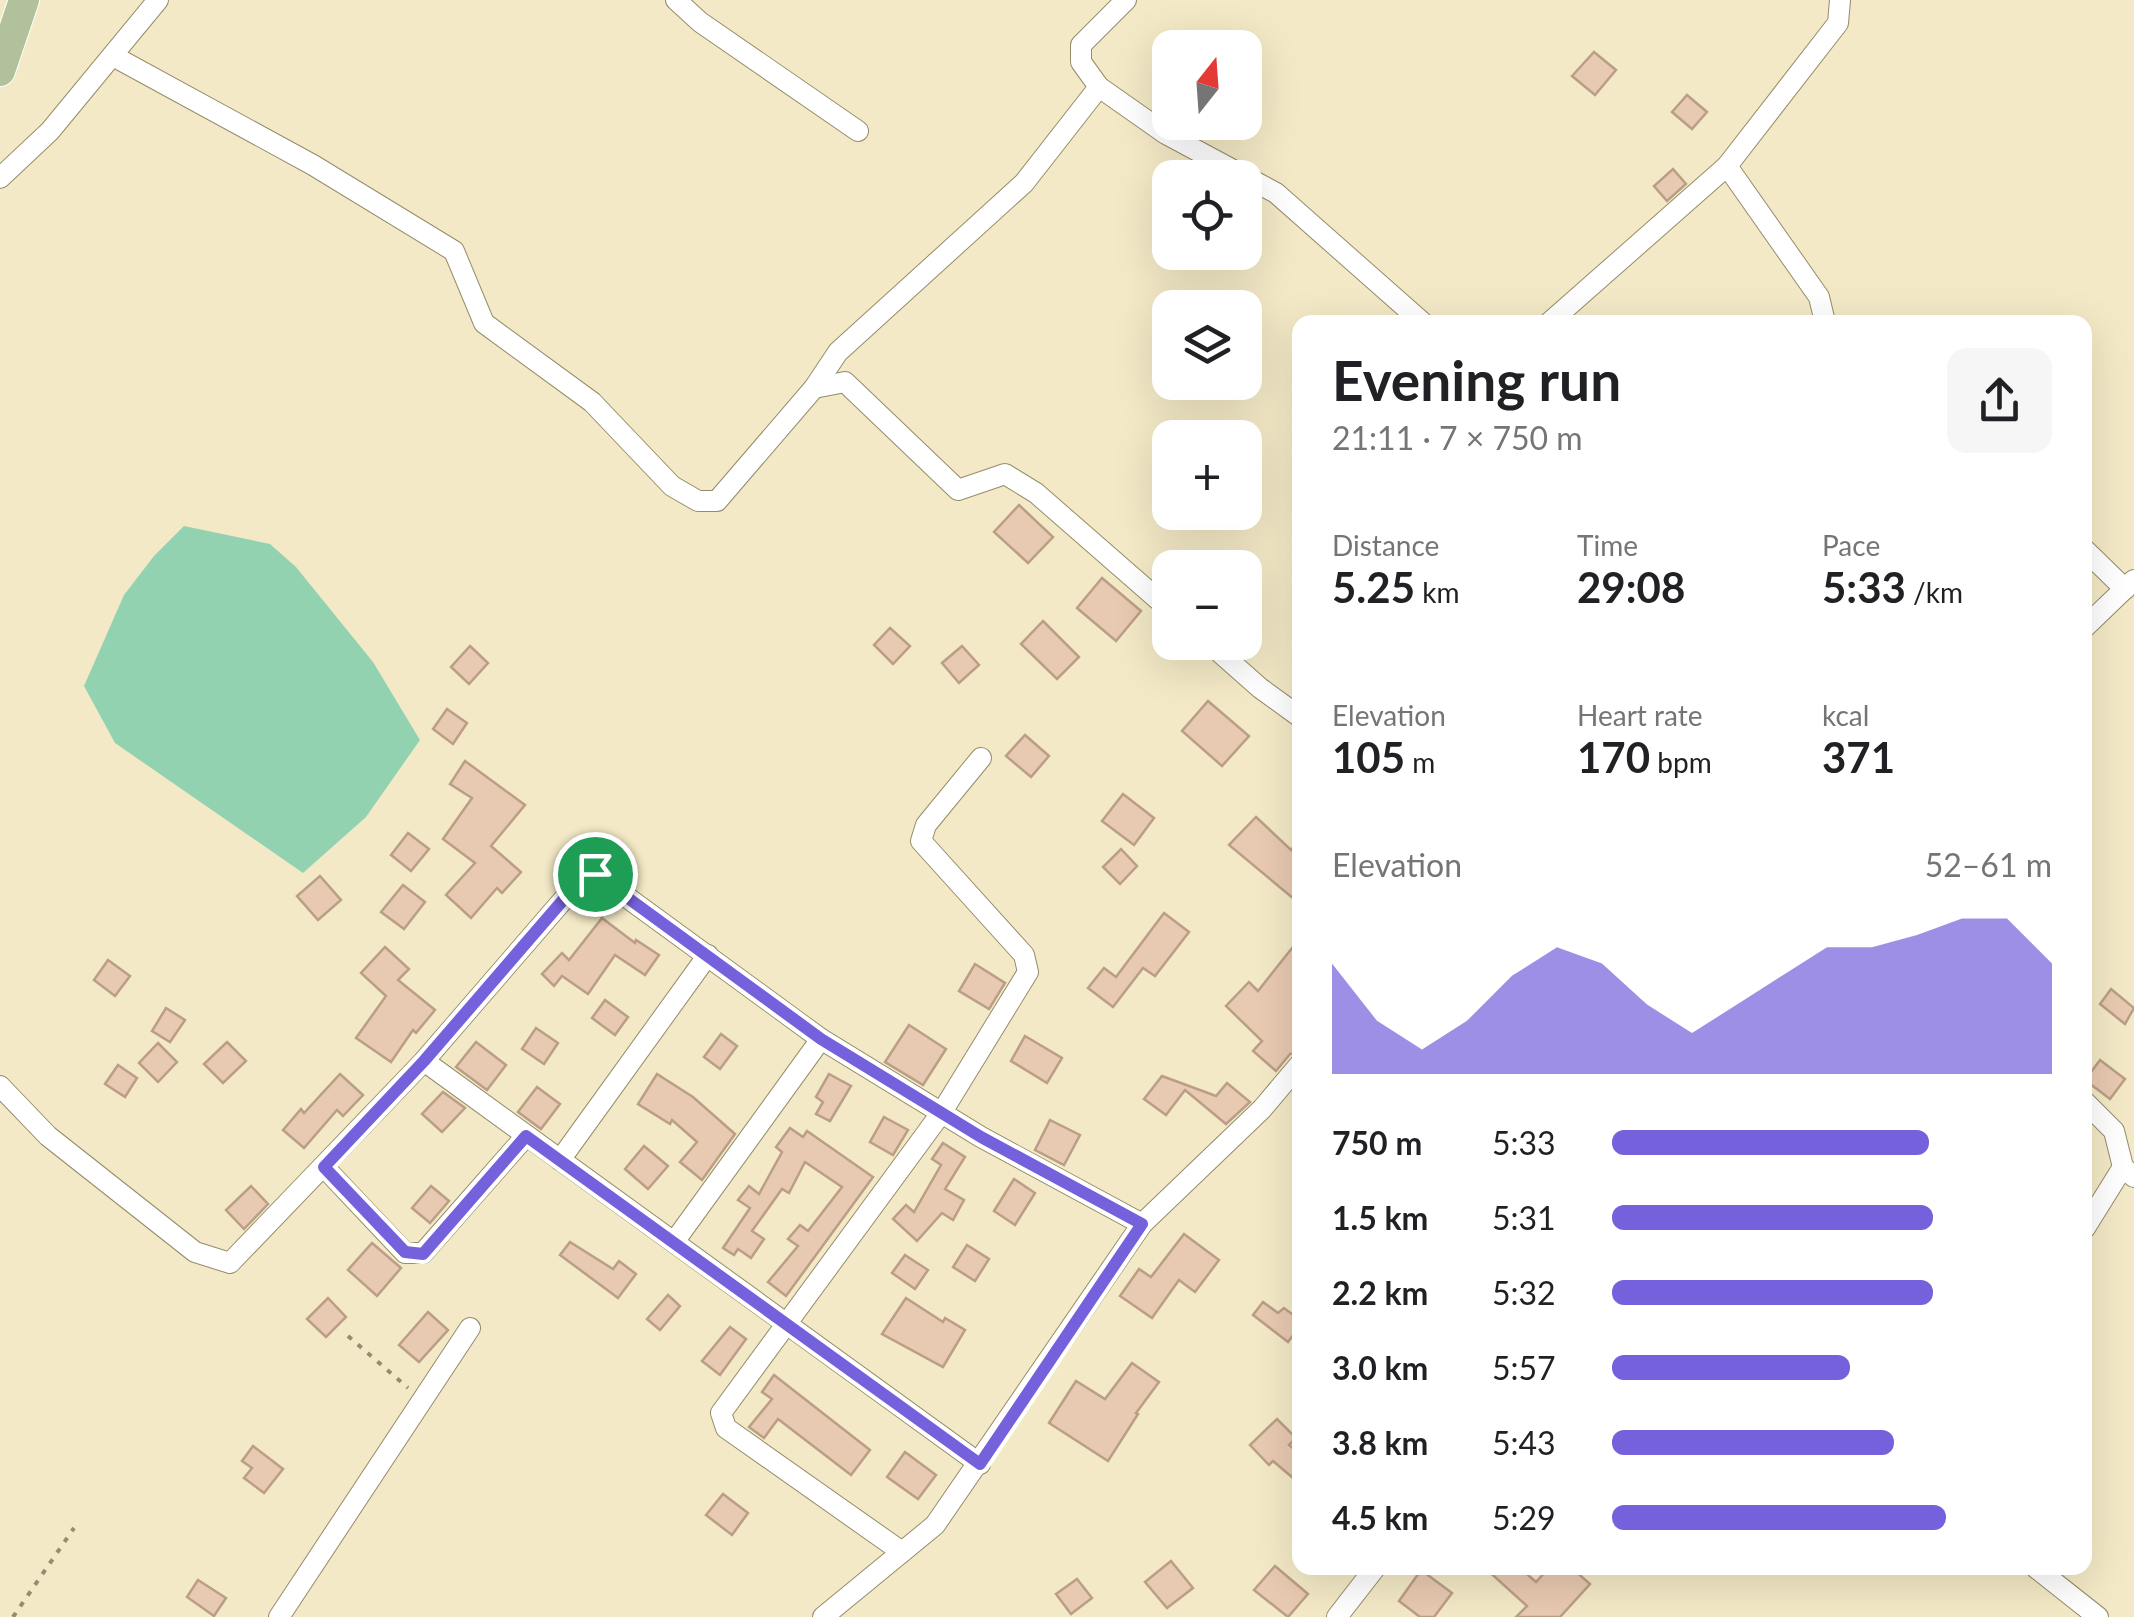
<!DOCTYPE html>
<html lang="en">
<head>
<meta charset="utf-8">
<style>
  :root { --surface:#fff; --page:#f6f6f6; --text:#202124; --muted:#757577; --accent:#7561db }
  body { margin:0; font-family:Lato,sans-serif; background:var(--page); color:var(--text); height:100vh; display:flex; flex-direction:column; font-size:38px; white-space:nowrap }
  * { box-sizing:border-box; margin:0 }
  p { font-size:32px; color:var(--muted) }
  .icon { flex:none; width:55px; height:55px; fill:none; stroke:currentColor; stroke-width:2; stroke-linecap:round; stroke-linejoin:round }
  .map { position:relative; flex:1; overflow:hidden }
  .details { position:absolute; left:1292px; top:315px; width:800px; height:1260px; display:flex; flex-direction:column; background:var(--surface); border-radius:20px; box-shadow:0 10px 40px #0002 }
  .details>* { flex:none }
  .needle { width:65px; rotate:17deg }
  .fabs { position:absolute; left:1152px; top:30px; display:grid; gap:20px }
  .fabs a { display:grid; place-items:center; width:110px; height:110px; border-radius:20px; background:var(--surface); box-shadow:0 10px 40px #0002; font-size:50px }
  .pin { position:absolute; display:grid; place-items:center; width:85px; height:85px; color:#fff; margin:-42px; border:5px solid #fff; border-radius:50%; box-shadow:0 2px 10px #0007 }
  .round { display:grid; place-items:center; flex:none; width:105px; height:105px; border-radius:20px; background:var(--page) }
  .overview { display:flex; align-items:center; justify-content:space-between; height:170px; padding:0 40px }
  h1 { font-size:55px; font-weight:700; line-height:75px }
  .stats { display:grid; grid-template-columns:repeat(3,1fr); gap:15px; height:170px; padding:10px 40px }
  .stats div { display:grid; align-content:center }
  .stats b { font-size:42px; font-weight:700 }
  .stats small { font-size:28px; font-weight:400 }
  .stats p { font-size:28px }
  .chart { height:280px; padding:20px 40px }
  .chart p { display:flex; justify-content:space-between }
  .chart svg { width:100%; height:180px; margin-top:10px; fill:var(--accent); opacity:.7 }
  ul { padding:0 40px; list-style:none; font-size:32px }
  li { display:grid; grid-template-columns:160px 120px 1fr; align-items:center; height:75px }
  li i { height:25px; border-radius:12px; background:var(--accent) }
  .map>svg:first-child { display:block }
  .water { fill:#93d2b1 }
  .building { fill:#e8c9b1; stroke:#bb9e86; stroke-width:2.5 }
  .lines { fill:none; stroke-linecap:round; stroke-linejoin:round }
  .minor-casing { stroke:#958c6b; stroke-width:22 }
  .primary-casing { stroke:#fff; stroke-width:32 }
  .path { stroke:#938c73; stroke-width:4; stroke-dasharray:5 8; stroke-linecap:butt }
  .minor { stroke:#fff; stroke-width:20 }
  .primary { stroke:#b0c19b; stroke-width:30 }
  .route-casing { stroke:#fff; stroke-width:20 }
  .route { stroke:#7561db; stroke-width:12 }
</style>
</head>
<body>
<div class="map">
<svg width="2134" height="1617" viewBox="0 0 2134 1617">
  <rect width="100%" height="100%" fill="#f3e9c6"/>
  <path class="water" d="M184,526l86,18 26,23 77,95 47,78 -54,77 -63,56 -188,-130 -31,-57 40,-91 30,-39z"/>
  <g class="building">
    <path d="M1594,52l22,18 -21,25 -23,-19z"/>
    <path d="M1687,95l20,17 -15,17 -20,-17z"/>
    <path d="M1673,169l13,15 -19,17 -13,-15z"/>
    <path d="M1019,505l34,32 -25,26 -34,-31z"/>
    <path d="M1102,578l39,33 -25,30 -39,-33z"/>
    <path d="M1043,621l36,36 -22,22 -36,-35z"/>
    <path d="M890,628l20,18 -17,18 -19,-19z"/>
    <path d="M470,646l18,17 -19,21 -18,-17z"/>
    <path d="M962,646l17,19 -20,18 -17,-20z"/>
    <path d="M1208,701l41,35 -27,30 -40,-35z"/>
    <path d="M447,709l20,14 -14,21 -20,-15z"/>
    <path d="M1025,735l24,21 -18,21 -25,-21z"/>
    <path d="M465,761l60,44 -34,41 30,26 -19,21 -5,-5 -26,30 -25,-23 29,-32 -32,-24 29,-41 -22,-14z"/>
    <path d="M1123,794l31,24 -20,27 -32,-24z"/>
    <path d="M1256,817l35,33 9,-12v53l-6,8 -65,-54z"/>
    <path d="M408,833l21,16 -18,22 -20,-16z"/>
    <path d="M1121,849l16,17 -17,18 -17,-17z"/>
    <path d="M320,876l21,24 -23,20 -21,-24z"/>
    <path d="M403,885l22,17 -21,27 -23,-17z"/>
    <path d="M1164,913l25,19 -34,44 -12,-8 -30,39 -25,-19 16,-20 12,9z"/>
    <path d="M602,918l33,25 1,-3 23,15 -14,20 -30,-20 -27,39 -26,-18 -8,10 -12,-12 20,-21 7,7z"/>
    <path d="M1300,938v113l-10,3 -14,17 -23,-20 9,-10 -36,-35 23,-24 9,9z"/>
    <path d="M385,947l24,22 -11,11 37,30 -19,23 -3,-3 -22,32 -35,-24 30,-42 -25,-23z"/>
    <path d="M108,960l22,16 -15,20 -21,-16z"/>
    <path d="M975,964l30,19 -16,26 -30,-18z"/>
    <path d="M2111,989l23,19 -9,16 -25,-20z"/>
    <path d="M605,1000l23,17 -13,18 -23,-17z"/>
    <path d="M166,1008l19,12 -15,22 -18,-11z"/>
    <path d="M909,1025l37,24 -23,36 -38,-23z"/>
    <path d="M536,1028l22,15 -14,21 -22,-15z"/>
    <path d="M721,1034l16,12 -17,23 -16,-12z"/>
    <path d="M1025,1036l37,22 -15,25 -36,-22z"/>
    <path d="M227,1042l19,19 -23,22 -19,-19z"/>
    <path d="M476,1042l30,23 -19,25 -31,-23z"/>
    <path d="M158,1043l19,19 -19,20 -19,-19z"/>
    <path d="M2100,1060l25,19 -15,20 -25,-19z"/>
    <path d="M118,1065l19,13 -12,19 -20,-13z"/>
    <path d="M340,1074l23,21 -20,21 -6,-6 -33,38 -21,-18 18,-21 3,4z"/>
    <path d="M657,1074l36,23 42,37 -33,46 -22,-18 17,-20 -25,-22 -2,4 -32,-20z"/>
    <path d="M829,1074l22,12 -21,35 -14,-7 7,-12 -7,-5z"/>
    <path d="M1162,1076l54,20 11,-13 23,19 -24,22 -41,-34 -19,25 -22,-16z"/>
    <path d="M537,1087l23,17 -19,25 -23,-17z"/>
    <path d="M443,1092l22,16 -23,24 -20,-18z"/>
    <path d="M884,1117l24,13 -15,25 -23,-13z"/>
    <path d="M1050,1120l30,15 -16,30 -29,-15z"/>
    <path d="M790,1128l13,9 4,-6 66,46 -87,119 -18,-14 30,-36 -10,-7 12,-14 8,6 34,-44 -37,-25 -16,31 -7,-4 -30,42 12,8 -13,19 -13,-9 -4,6 -11,-7 27,-40 -12,-8 11,-14 10,8 23,-42 -6,-5z"/>
    <path d="M943,1143l22,14 -20,32 19,11 -11,20 -11,-7 -25,28 -24,-22 13,-14 8,7 27,-47 -9,-6z"/>
    <path d="M644,1146l24,20 -20,23 -23,-20z"/>
    <path d="M1014,1179l21,14 -20,32 -21,-14z"/>
    <path d="M251,1186l17,18 -24,25 -18,-19z"/>
    <path d="M431,1186l18,15 -19,22 -18,-15z"/>
    <path d="M1184,1234l35,26 -24,32 -16,-12 -27,38 -32,-22 19,-27 12,8z"/>
    <path d="M570,1242l43,27 6,-8 17,13 -18,24 -58,-43z"/>
    <path d="M372,1243l29,25 -24,28 -29,-26z"/>
    <path d="M967,1245l22,14 -14,22 -22,-14z"/>
    <path d="M905,1255l23,15 -13,19 -23,-16z"/>
    <path d="M668,1295l12,11 -20,24 -13,-11z"/>
    <path d="M328,1298l18,19 -20,20 -19,-18z"/>
    <path d="M906,1298l37,24 2,-4 20,12 -22,37 -61,-33z"/>
    <path d="M1263,1302l15,11 6,-5 16,12v6l-12,16 -35,-27z"/>
    <path d="M428,1312l20,18 -29,32 -20,-17z"/>
    <path d="M730,1327l16,12 -26,36 -18,-14z"/>
    <path d="M1132,1363l27,19 -23,31 2,1 -30,47 -59,-38 27,-42 29,18z"/>
    <path d="M774,1375l96,75 -19,25 -73,-56 -14,19 -15,-11 23,-28 -10,-7z"/>
    <path d="M1277,1419l19,19 -7,7 11,9v30l-27,-23 -4,4 -19,-20z"/>
    <path d="M253,1446l30,23 -19,24 -20,-15 8,-10 -10,-7z"/>
    <path d="M905,1452l31,23 -18,24 -31,-22z"/>
    <path d="M723,1494l25,19 -16,22 -26,-20z"/>
    <path d="M1171,1561l22,27 -26,20 -22,-26z"/>
    <path d="M1275,1566l33,28 -20,23 -34,-27z"/>
    <path d="M1485,1568h35l16,14 13,-14h23l18,16 -30,33h-44l11,-11z"/>
    <path d="M1421,1570l31,23 -18,24h-14l-21,-16z"/>
    <path d="M1077,1579l15,19 -21,16 -15,-20z"/>
    <path d="M198,1580l28,18 -12,18 -27,-19z"/>
  </g>
  <g class="lines">
    <defs>
      <g id="minor">
        <path d="M676,0l24,22 158,109"/>
        <path d="M1126,0l-45,45v17l18,25 67,47 110,59 146,129"/>
        <path d="M113,56l200,109 141,86 30,72 108,79 80,84 26,15h19l97,-113 31,-6 113,108 47,-16 31,19 134,117"/>
        <path d="M1727,166l92,131 6,25"/>
        <path d="M0,178l50,-47 108,-131"/>
        <path d="M1550,322l177,-156 111,-143 2,-23"/>
        <path d="M814,388l24,-36 186,-169 75,-96"/>
        <path d="M2085,550l40,39"/>
        <path d="M2085,627l49,-47"/>
        <path d="M1208,642l52,46 40,29"/>
        <path d="M424,1061l556,403"/>
        <path d="M0,1086l48,50 147,116 35,11 194,-202 159,-184 12,-3 226,165 160,98 161,87"/>
        <path d="M2085,1102l29,29 9,36 11,10"/>
        <path d="M560,1160l148,-205"/>
        <path d="M324,1167l81,86h18l103,-117"/>
        <path d="M2085,1228l38,-61"/>
        <path d="M674,1242l147,-203"/>
        <path d="M902,1552l-176,-124 -5,-15 221,-301 86,-140 -4,-17 -103,-114 5,-16 55,-67"/>
        <path d="M2036,1568l62,49"/>
        <path d="M279,1617l191,-289"/>
        <path d="M823,1617l112,-92 207,-301 120,-115 38,-45"/>
        <path d="M1337,1617l38,-49"/>
      </g>
      <path id="primary" d="M0,71l24,-71"/>
    </defs>
    <use href="#minor" class="minor-casing"/>
    <use href="#primary" class="primary-casing"/>
    <g class="path">
      <path d="M348,1336l60,52"/>
      <path d="M13,1617l61,-89"/>
    </g>
    <use href="#minor" class="minor"/>
    <use href="#primary" class="primary"/>
  </g>
  <g class="lines">
    <defs>
      <path id="route" d="M595,874l226,165 160,98 161,87 -162,240 -454,-328 -103,118 -18,-2 -81,-85 100,-106 159,-184z"/>
    </defs>
    <use href="#route" class="route-casing"/>
    <use href="#route" class="route"/>
  </g>
</svg>
<div class="fabs">
<a><svg class="needle" viewBox="-14 -14 28 28"><path d="M0-13l5 13h-10z" fill="#e53935"/><path d="M0 13l5-13h-10z" fill="#757577"/></svg></a>
<a><svg class="icon" aria-label="locate" viewBox="0 0 24 24"><circle cx="12" cy="12" r="6"/><path d="M12 2v4M12 18v4M2 12h4M18 12h4"/></svg></a>
<a><svg class="icon" aria-label="layers" viewBox="0 0 24 24"><path d="M12 4l9 5-9 5-9-5zM3 14l9 5 9-5"/></svg></a>
<a>+</a>
<a>−</a>
</div>
<div class="pin" style="left:595px;top:874px;background:#1e9e55"><svg class="icon" aria-label="arrive" viewBox="0 0 24 24"><path d="M6 21V4h12l-3 4 3 4H6"/></svg></div>
<section class="details">
<div class="overview"><div><h1>Evening run</h1><p>21:11 · 7 × 750 m</p></div><a class="round"><svg class="icon" aria-label="share" viewBox="0 0 24 24"><path d="M12 15V3M7 8l5-5 5 5M5 13v7h14v-7"/></svg></a></div>
<div class="stats">
<div><p>Distance</p><b>5.25<small> km</small></b></div>
<div><p>Time</p><b>29:08</b></div>
<div><p>Pace</p><b>5:33<small> /km</small></b></div>
</div>
<div class="stats">
<div><p>Elevation</p><b>105<small> m</small></b></div>
<div><p>Heart rate</p><b>170<small> bpm</small></b></div>
<div><p>kcal</p><b>371</b></div>
</div>
<div class="chart"><p><span>Elevation</span>52–61 m</p>
<svg viewBox="0 0 160 44" preserveAspectRatio="none"><path d="M0 44V17L10 31L20 38L30 31L40 20L50 13L60 17L70 27L80 34L90 27L100 20L110 13L120 13L130 10L140 6L150 6L160 17V44z"/></svg>
</div>
<ul>
<li><b>750 m</b>5:33<i style="width:72%"></i></li>
<li><b>1.5 km</b>5:31<i style="width:73%"></i></li>
<li><b>2.2 km</b>5:32<i style="width:73%"></i></li>
<li><b>3.0 km</b>5:57<i style="width:54%"></i></li>
<li><b>3.8 km</b>5:43<i style="width:64%"></i></li>
<li><b>4.5 km</b>5:29<i style="width:76%"></i></li>
</ul>
</section>
</div>
</body>
</html>
